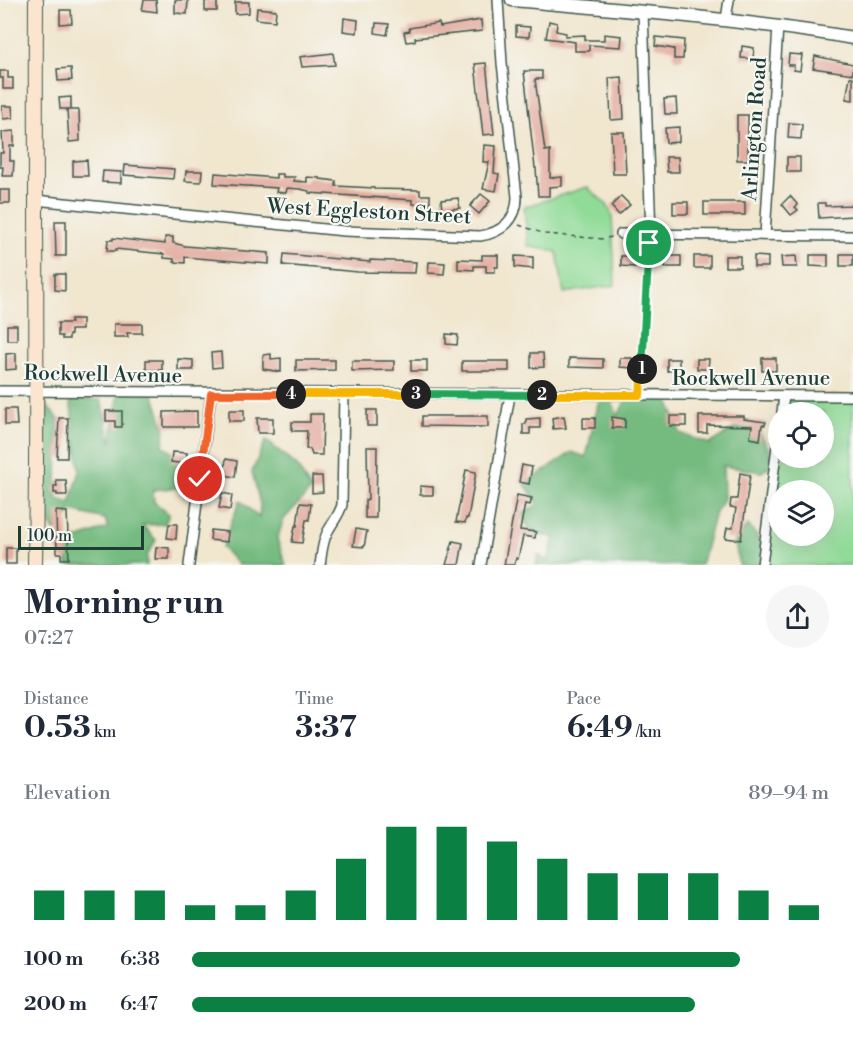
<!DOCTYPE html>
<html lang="en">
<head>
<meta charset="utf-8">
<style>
  :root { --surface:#fff; --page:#f6f6f7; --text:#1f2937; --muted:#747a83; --accent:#0b8043 }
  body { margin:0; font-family:"Libre Bodoni",serif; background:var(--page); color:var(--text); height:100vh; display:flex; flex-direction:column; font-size:22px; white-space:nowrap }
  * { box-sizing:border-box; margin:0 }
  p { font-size:20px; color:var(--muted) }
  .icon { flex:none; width:33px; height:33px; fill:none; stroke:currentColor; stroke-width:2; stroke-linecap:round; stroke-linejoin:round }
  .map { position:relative; height:565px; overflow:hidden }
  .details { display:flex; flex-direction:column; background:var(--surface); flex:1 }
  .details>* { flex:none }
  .buttons { position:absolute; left:768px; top:402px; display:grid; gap:12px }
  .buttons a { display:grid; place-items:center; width:66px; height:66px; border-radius:50%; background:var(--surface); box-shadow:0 6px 24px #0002; font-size:30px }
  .scale { position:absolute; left:18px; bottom:15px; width:126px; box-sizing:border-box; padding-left:6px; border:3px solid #1f3d34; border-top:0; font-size:16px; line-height:21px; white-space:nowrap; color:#1f3d34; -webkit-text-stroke:4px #f6f6f2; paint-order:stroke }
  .pin { position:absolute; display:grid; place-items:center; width:51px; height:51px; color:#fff; margin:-26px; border:3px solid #fff; border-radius:50%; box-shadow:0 2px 6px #0007 }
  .km { position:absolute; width:30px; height:30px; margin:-15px; border-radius:50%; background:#222; color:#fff; font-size:16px; line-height:30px; text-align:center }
  .round { display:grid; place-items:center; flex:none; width:63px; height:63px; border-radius:32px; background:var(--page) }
  .summary { display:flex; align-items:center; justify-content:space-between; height:102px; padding:0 24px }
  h1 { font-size:33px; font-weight:700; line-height:45px }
  .metrics { display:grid; grid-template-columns:repeat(3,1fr); gap:9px; height:102px; padding:6px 24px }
  .metrics div { display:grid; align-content:center }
  .metrics b { font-size:30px; font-weight:700 }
  .metrics small { font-size:16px; font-weight:400 }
  .metrics p { font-size:16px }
  .chart { height:168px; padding:12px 24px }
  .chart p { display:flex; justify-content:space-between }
  .chart svg { width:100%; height:108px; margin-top:6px; stroke:var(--accent); stroke-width:6 }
  ul { padding:0 24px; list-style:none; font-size:20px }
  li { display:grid; grid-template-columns:96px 72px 1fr; align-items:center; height:45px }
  li i { height:15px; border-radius:8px; background:var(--accent) }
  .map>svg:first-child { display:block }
  .green { fill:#90db97; stroke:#588c66; stroke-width:1.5; fill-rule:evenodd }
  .forest { fill:#74bb80; stroke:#4a7c5a; stroke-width:1.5 }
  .building { fill:#e4ada2 }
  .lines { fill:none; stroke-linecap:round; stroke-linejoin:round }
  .minor-casing { stroke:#3e564b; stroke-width:12 }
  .tertiary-casing { stroke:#3e564b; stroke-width:15 }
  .secondary-casing { stroke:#3e564b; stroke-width:16 }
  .path { stroke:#3e564b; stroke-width:1.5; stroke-dasharray:4.5 4.5; stroke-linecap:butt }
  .minor { stroke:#fff; stroke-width:9 }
  .tertiary { stroke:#fff; stroke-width:12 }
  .secondary { stroke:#fbe5cf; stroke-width:14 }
  .split-1-casing { stroke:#fff; stroke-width:12 }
  .split-2-casing { stroke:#fff; stroke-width:12 }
  .split-3-casing { stroke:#fff; stroke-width:12 }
  .split-4-casing { stroke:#fff; stroke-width:12 }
  .split-5-casing { stroke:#fff; stroke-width:12 }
  .split-6-casing { stroke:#fff; stroke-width:12 }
  .split-1 { stroke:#22a559; stroke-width:8 }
  .split-2 { stroke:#f5b400; stroke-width:8 }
  .split-3 { stroke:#22a559; stroke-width:8 }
  .split-4 { stroke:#f5b400; stroke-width:8 }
  .split-5 { stroke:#f0652b; stroke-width:8 }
  .split-6 { stroke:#f0652b; stroke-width:8 }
  .labels { text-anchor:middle; stroke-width:4.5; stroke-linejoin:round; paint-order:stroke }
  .street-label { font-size:21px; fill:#1f3d34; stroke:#f6f6f2 }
</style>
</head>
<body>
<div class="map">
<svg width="853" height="565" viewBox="0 0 853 565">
  <rect width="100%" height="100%" fill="#f6f6f2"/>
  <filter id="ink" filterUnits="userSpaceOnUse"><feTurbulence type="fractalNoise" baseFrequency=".0167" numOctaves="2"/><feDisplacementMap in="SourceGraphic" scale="12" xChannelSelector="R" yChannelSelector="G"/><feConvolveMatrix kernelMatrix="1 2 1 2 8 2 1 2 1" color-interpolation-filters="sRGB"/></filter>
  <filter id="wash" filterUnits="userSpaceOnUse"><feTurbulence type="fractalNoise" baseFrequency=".008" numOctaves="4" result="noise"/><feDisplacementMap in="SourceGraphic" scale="24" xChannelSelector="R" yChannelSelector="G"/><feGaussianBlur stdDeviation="1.35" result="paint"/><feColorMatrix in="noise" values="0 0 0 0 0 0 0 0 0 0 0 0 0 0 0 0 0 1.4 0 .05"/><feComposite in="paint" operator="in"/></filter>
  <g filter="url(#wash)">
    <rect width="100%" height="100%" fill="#f1e6ce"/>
    <g class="green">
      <path d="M587,187l20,18 5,10 3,70 -51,8 -7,-41 -29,-6 -4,-39z"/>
      <path d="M784,396h69v169h-86l11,-115v8h46v-46h-42zM778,490h46v46h-46z"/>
    </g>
    <g class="forest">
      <path d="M119,392l34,1 12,37 -2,15 33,26 -12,16 -31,3 1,12 15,12 -4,10 -23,1 14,15 -9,15v10h-80l1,-23 40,-14 -3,-9 -33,-8 -18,20 -18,-34 5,-98 17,20 -1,80 13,4 10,-32 -10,-72 31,1 10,42z"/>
      <path d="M600,395h9l9,21 10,-21 39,1 13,37 30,11 25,-16 23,1 17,32 -13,11 -39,-6 1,33 -10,17 -13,49h-165l2,-10 10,6 6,-24 -22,-3 -10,-19 16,-11 -13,-20 47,-32 14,5z"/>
      <path d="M266,440l31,26 14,24 -27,29 -7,20 9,26h-48l-16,-18 18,-47 19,18 1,-14 -8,-32z"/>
      <path d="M748,525l16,20 -2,20h-23l-4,-23z"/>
    </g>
    <g id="blocks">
      <g class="building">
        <path d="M144,0h12l1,12 -15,-2z"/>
        <path d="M175,0h13l-1,14 -12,-1z"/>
        <path d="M217,0v11h-12v-10z"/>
        <path d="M235,2h14v11l-14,1z"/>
        <path d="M257,8l19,2 -1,11 -19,-2z"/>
        <path d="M60,10h11l1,13 -12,1z"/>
        <path d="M344,18l14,2 -1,13 -14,-2z"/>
        <path d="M481,20l1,11 -67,7v3l-9,1 -2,-10 6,-1 -1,-3 30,-5 1,4z"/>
        <path d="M549,21l8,2 -1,8 10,2 -1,3 20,-1v5h19v-6l18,2 -1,11 -32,-2v6h-14v-9l-29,-4z"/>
        <path d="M376,23l13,1 -2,11 -12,-2z"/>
        <path d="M516,26l14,1 -1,10 -13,-1z"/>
        <path d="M656,37l28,3 -1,19h-9v-10l-19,-3z"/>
        <path d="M742,46l12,2 -1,11 -12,-1z"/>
        <path d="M333,53l2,12 -33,2 -2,-10z"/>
        <path d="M789,54l13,1 -2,16 -6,-1v-5h-6z"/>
        <path d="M815,56l38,8v10l-40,-6z"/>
        <path d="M486,63l8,71 -11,1 -8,-71z"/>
        <path d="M71,68l1,12 -14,1 -1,-12z"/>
        <path d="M0,71h8v7h5v11h-10v-11h-3z"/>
        <path d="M524,71h18v8h-7l10,72 5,-1v28l12,-1v9l-13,1v9h-11l-2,-28h-1z"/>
        <path d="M622,77l2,42 -13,1 -2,-42z"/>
        <path d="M850,77h3v23l-7,-1z"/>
        <path d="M71,97v12h-11l-1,-11z"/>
        <path d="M676,98l1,16h-12l-1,-15z"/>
        <path d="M2,106h10l1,12 -10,1z"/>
        <path d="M67,110h12l1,31 -11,1z"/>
        <rect x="737" y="115" width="11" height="45"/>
        <path d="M789,123l13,1 -1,15 -13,-1z"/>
        <path d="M679,127v15l-13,1 -1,-15z"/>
        <path d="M14,131v15h-4v15h4l-1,15h-11l1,-9h-3v-14h3l-1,-21z"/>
        <path d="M611,132h13l2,42h-13z"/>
        <path d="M484,145l12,1 -2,27 5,1 -3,17 -13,-2 6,-27h-6z"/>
        <path d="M666,157h12l1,15h-12z"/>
        <rect x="787" y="157" width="13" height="15"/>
        <path d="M87,160l1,16h-15v-15z"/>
        <path d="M125,165l49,4 -1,10 -49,-4z"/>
        <path d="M103,171l18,1v11l-19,-1z"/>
        <path d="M186,171h16l-1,11 -16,-1z"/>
        <path d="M215,173l61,5v-4h7v3h12l-1,4 13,1v-5l13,1v1l16,2v5l38,2v1l46,1v5h10v10l-17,-1v-4l-104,-7v-2l-9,-2 -13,-1 -1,5 -10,-1 1,-4 -63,-4z"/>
        <rect x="0" y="190" width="10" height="13"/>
        <path d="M481,194l9,7 -11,13 -9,-8z"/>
        <path d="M621,196l9,9 -11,10 -8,-9z"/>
        <path d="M790,196l8,9 -3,2 3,3 -7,5 -9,-11z"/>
        <path d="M458,198l2,10 -18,2 -1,-10z"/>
        <rect x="673" y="202" width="15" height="12"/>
        <rect x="704" y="202" width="41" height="13"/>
        <path d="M818,203h7v3l28,-1v11l-34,2z"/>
        <path d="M55,221h11v35h-10z"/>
        <path d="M165,237h8v6l12,3 84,7v11l-84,-7v6l-11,-1v-3l-10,-1v-4l-48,-5v2h-9l1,-11h5v-2l52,6z"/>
        <path d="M284,254l86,8v-2l46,2 -1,11 -57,-1 -75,-7z"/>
        <rect x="840" y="254" width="13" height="12"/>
        <path d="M482,255h16v12h-3v5h-9v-6h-12v4l-16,-1v-10l24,1z"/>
        <path d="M810,255h18v12l-18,-1z"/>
        <path d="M515,256l18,1v12l-18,-2z"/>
        <path d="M621,256h15l-1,11 -14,-1z"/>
        <rect x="665" y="256" width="16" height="11"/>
        <rect x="694" y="256" width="16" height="12"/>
        <rect x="725" y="256" width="15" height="11"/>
        <path d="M754,256l14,1v10h-14z"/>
        <path d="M796,256l1,11h-15l-1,-10z"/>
        <path d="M429,262l16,1 -1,11 -16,-1z"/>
        <path d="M55,274h10v17l-10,-1z"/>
        <path d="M71,319h11v11h-11v5h-2v4h-7v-3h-4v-13h13z"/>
        <path d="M114,324h28v9h-15l1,4h-14z"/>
        <rect x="7" y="325" width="10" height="15"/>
        <path d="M446,334l12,1 -1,10 -11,-1z"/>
        <path d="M221,352l1,15 -10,1 -1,-15z"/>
        <path d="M16,353v16l-10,1v-16z"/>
        <path d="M531,353h12l1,14 -13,1z"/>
        <path d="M271,354v5l10,-1v14l-18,-3v-14z"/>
        <path d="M569,358l34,1v9l-34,-1z"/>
        <path d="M620,358h12v10l-12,-1z"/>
        <rect x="762" y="358" width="14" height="13"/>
        <path d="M178,359l15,1v10h-15z"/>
        <path d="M667,359h12v10l-12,2z"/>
        <path d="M697,359h12l-1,10h-11z"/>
        <rect x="146" y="360" width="16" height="10"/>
        <path d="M296,360h39v10l-39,1z"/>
        <rect x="411" y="360" width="16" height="11"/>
        <path d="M352,361h42v9l-42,1z"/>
        <rect x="462" y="361" width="47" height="10"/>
        <path d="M5,409h11l1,16h-12z"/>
        <rect x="229" y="410" width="15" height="11"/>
        <rect x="367" y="410" width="10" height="16"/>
        <path d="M106,411h16v16h-7v-6h-9z"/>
        <path d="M197,411v16h-33v-15z"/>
        <path d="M310,414h13l-1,41h-10l-2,-6h-4l1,-18h-15v-9h18z"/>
        <path d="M422,416h66v11l-66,-1z"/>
        <path d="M564,416l2,12 -13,1 -1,-11z"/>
        <rect x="670" y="416" width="16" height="10"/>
        <path d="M699,416h45v3l22,3 -1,3h-3l-2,15 -10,-2 2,-12 -45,-1v8h-8z"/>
        <path d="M612,417l13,2v9h-13z"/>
        <path d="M59,418h9l-1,40h-10z"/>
        <path d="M257,418h16v15h-15z"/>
        <path d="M540,418v10h-10v6h-7v-10h3v-5z"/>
        <rect x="583" y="418" width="12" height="10"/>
        <path d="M367,447h10l-1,71h-11v-18h3z"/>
        <path d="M172,452l15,1 -1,11 -15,-2z"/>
        <path d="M226,459l11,2 -2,16 -11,-2z"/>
        <path d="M522,465l10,2 -3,17 -10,-2z"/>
        <path d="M466,470l10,2 -8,46h-2l-1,5 -9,-1z"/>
        <path d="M740,473l10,2 -9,65 -16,-2 2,-10h6l3,-20 -6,-1 1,-8h6z"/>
        <path d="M312,476h10l1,16 -11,1z"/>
        <path d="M56,480h10l1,15h-10v-2h-3v-7h3z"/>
        <path d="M420,486l13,1v8h-13z"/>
        <path d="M222,493l10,2 -2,15 -11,-2z"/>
        <path d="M517,495l15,3 -2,7 -5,-1 -5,26 16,2 -1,6 -12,-2 -5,23 -2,-1 -2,7h-10z"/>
        <path d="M300,503l11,1 -2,16h-3l-4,23 -10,-1 3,-16h2z"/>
        <path d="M56,511l11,1 2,47h-8v-6h-4z"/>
        <path d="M169,524h8l-1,15 -9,-1z"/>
        <path d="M356,529l11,2 -3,16 -11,-1z"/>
        <path d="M211,530l17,2 -1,10 -17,-2z"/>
        <path d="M453,541l10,2 -4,22h-13z"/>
        <path d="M156,547l13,1v11h-14z"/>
        <rect x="6" y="548" width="10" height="16"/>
      </g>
    </g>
  </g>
  <g filter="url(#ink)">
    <use href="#blocks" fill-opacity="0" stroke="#3e564b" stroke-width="1.5"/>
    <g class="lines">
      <defs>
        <g id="minor">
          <path d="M643,12l8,222"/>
          <path d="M726,19l3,-19"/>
          <path d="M35,200l309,31 136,5c21,-3 37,-16 37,-39l-15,-134 -4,-63"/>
          <path d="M621,234l232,2"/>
          <path d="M765,235l13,-209"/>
          <path d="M0,391l853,5"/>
          <path d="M782,412l2,-16"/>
          <path d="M189,565l22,-171"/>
          <path d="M320,565c2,-12 2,-23 8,-34 5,-9 11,-16 14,-26l2,-111"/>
          <path d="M481,565l29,-170"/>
          <path d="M762,565l16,-127"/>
        </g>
        <path id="tertiary" d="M512,0c114,10 228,19 341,38"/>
        <path id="secondary" d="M35,565c3,-188 0,-377 1,-565"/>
      </defs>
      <use href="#minor" class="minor-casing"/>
      <use href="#tertiary" class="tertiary-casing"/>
      <use href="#secondary" class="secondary-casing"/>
      <g class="path">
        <path d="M519,225l26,9 58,5 9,-2"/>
        <path d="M641,386l5,-73 3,-69"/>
      </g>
      <use href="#minor" class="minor"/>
      <use href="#tertiary" class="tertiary"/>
      <use href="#secondary" class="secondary"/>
    </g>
  </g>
  <g class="lines" filter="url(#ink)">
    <defs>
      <path id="split-1" d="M642,369l7,-126"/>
      <path id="split-2" d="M542,395h98l2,-26"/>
      <path id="split-3" d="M416,394l126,1"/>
      <path id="split-4" d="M291,394h125"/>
      <path id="split-5" d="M205,439l6,-45h80"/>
      <path id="split-6" d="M200,479l5,-40"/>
    </defs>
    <use href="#split-1" class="split-1-casing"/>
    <use href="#split-2" class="split-2-casing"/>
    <use href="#split-3" class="split-3-casing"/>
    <use href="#split-4" class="split-4-casing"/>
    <use href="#split-5" class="split-5-casing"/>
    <use href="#split-6" class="split-6-casing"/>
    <use href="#split-1" class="split-1"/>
    <use href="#split-2" class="split-2"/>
    <use href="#split-3" class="split-3"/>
    <use href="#split-4" class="split-4"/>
    <use href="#split-5" class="split-5"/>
    <use href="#split-6" class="split-6"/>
  </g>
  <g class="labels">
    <g class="street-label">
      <text transform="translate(754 129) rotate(-86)" y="7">Arlington Road</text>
      <text transform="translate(369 211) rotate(3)" y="7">West Eggleston Street</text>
      <text transform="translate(103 374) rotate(1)" y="7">Rockwell Avenue</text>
      <text x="751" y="385">Rockwell Avenue</text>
    </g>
  </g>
</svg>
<div class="buttons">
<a><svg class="icon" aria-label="locate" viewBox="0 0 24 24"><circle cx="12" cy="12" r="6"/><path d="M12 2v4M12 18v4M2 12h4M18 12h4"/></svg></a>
<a><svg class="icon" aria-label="layers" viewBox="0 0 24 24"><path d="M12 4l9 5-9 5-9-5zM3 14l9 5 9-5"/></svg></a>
</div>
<div class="scale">100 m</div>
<div class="pin" style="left:649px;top:243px;background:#1e9e55"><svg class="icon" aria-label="arrive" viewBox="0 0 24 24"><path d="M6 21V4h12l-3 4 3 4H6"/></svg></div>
<div class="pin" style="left:200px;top:479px;background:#d93025"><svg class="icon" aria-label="check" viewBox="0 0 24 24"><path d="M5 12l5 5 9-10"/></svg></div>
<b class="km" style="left:642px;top:369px">1</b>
<b class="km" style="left:542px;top:395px">2</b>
<b class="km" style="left:416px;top:394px">3</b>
<b class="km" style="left:291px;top:394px">4</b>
</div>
<section class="details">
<div class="summary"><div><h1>Morning run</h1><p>07:27</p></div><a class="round"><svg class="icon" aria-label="share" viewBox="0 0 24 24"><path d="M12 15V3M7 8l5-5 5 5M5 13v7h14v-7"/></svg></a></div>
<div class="metrics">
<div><p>Distance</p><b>0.53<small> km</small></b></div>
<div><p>Time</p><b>3:37</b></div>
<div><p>Pace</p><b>6:49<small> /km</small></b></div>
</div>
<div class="chart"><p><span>Elevation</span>89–94 m</p>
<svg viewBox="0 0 160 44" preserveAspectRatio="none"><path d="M5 44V32M15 44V32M25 44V32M35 44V38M45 44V38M55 44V32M65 44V19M75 44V6M85 44V6M95 44V12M105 44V19M115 44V25M125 44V25M135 44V25M145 44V32M155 44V38"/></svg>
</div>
<ul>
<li><b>100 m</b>6:38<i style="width:86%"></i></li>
<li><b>200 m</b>6:47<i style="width:79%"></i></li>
</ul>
</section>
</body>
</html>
